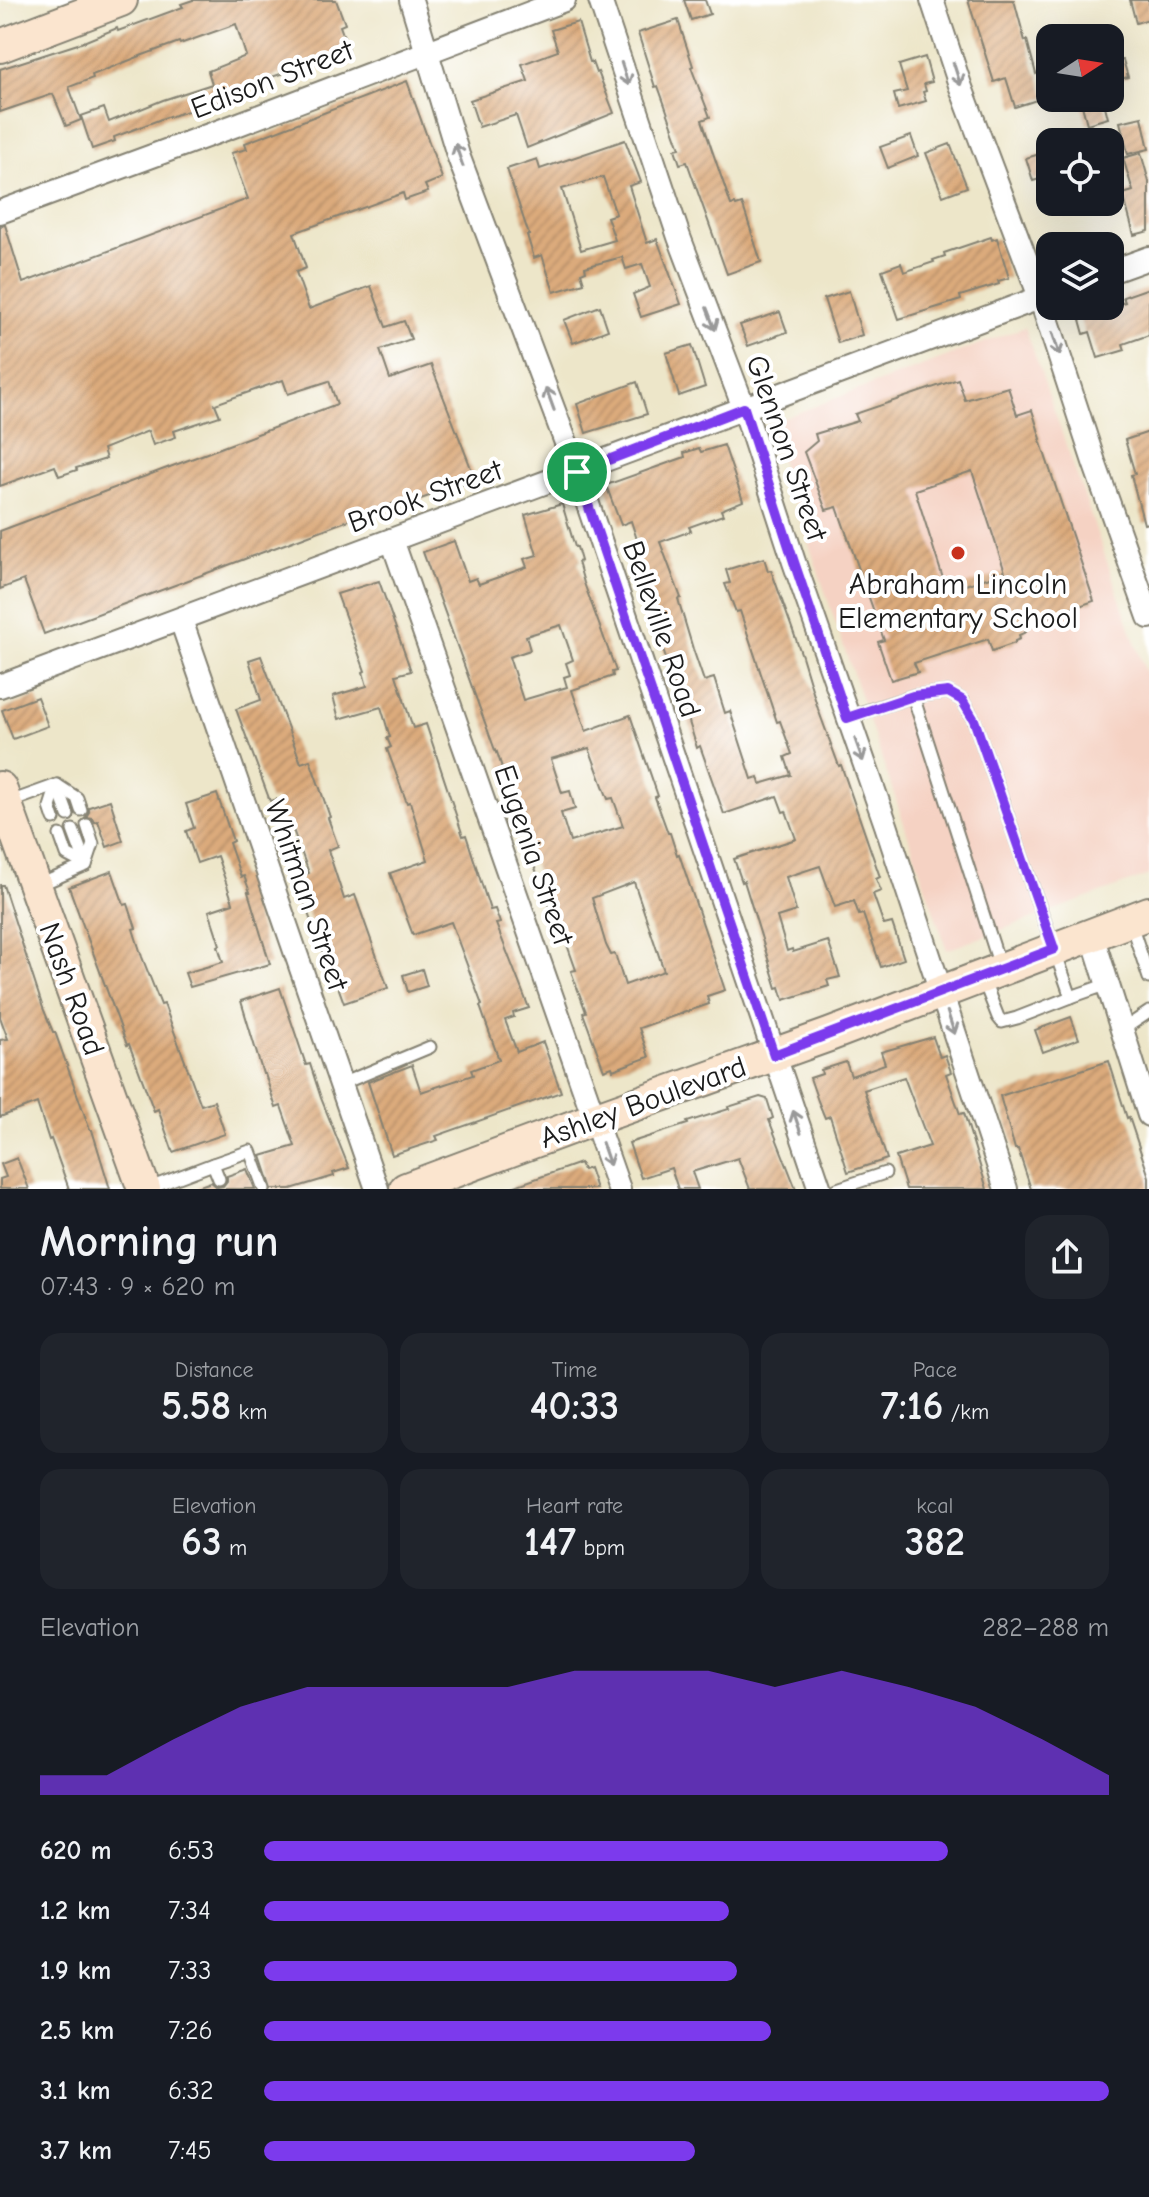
<!DOCTYPE html>
<html lang="en">
<head>
<meta charset="utf-8">
<style>
  :root { --surface:#171b24; --page:#20242c; --text:#f1f3f6; --muted:#9ea1a6; --accent:#7c3aed }
  body { margin:0; font-family:"Comic Neue",sans-serif; background:var(--page); color:var(--text); height:100vh; display:flex; flex-direction:column; font-size:30px; white-space:nowrap }
  * { box-sizing:border-box; margin:0 }
  p { font-size:26px; color:var(--muted) }
  .icon { flex:none; width:44px; height:44px; fill:none; stroke:currentColor; stroke-width:2; stroke-linecap:round; stroke-linejoin:round }
  .map { position:relative; height:1189px; overflow:hidden }
  .details { display:flex; flex-direction:column; background:var(--surface); flex:1 }
  .details>* { flex:none }
  .needle { width:52px; rotate:78deg }
  .buttons { position:absolute; left:1036px; top:24px; display:grid; gap:16px }
  .buttons a { display:grid; place-items:center; width:88px; height:88px; border-radius:16px; background:var(--surface); box-shadow:0 8px 32px #0002; font-size:40px }
  .pin { position:absolute; display:grid; place-items:center; width:68px; height:68px; color:#fff; margin:-34px; border:4px solid #fff; border-radius:50%; box-shadow:0 2px 8px #0007 }
  .round { display:grid; place-items:center; flex:none; width:84px; height:84px; border-radius:24px; background:var(--page) }
  .headline { display:flex; align-items:center; justify-content:space-between; height:136px; padding:0 40px }
  h1 { font-size:44px; font-weight:600; line-height:60px }
  .metrics { display:grid; grid-template-columns:repeat(3,1fr); gap:12px; height:136px; padding:8px 40px }
  .metrics div { display:grid; align-content:center; border-radius:20px; background:var(--page); text-align:center }
  .metrics b { font-size:40px; font-weight:600 }
  .metrics small { font-size:22px; font-weight:400 }
  .metrics p { font-size:22px }
  .chart { height:224px; padding:16px 40px }
  .chart p { display:flex; justify-content:space-between }
  .chart svg { width:100%; height:144px; margin-top:8px; fill:var(--accent); opacity:.7 }
  ul { padding:0 40px; list-style:none; font-size:26px }
  li { display:grid; grid-template-columns:128px 96px 1fr; align-items:center; height:60px }
  li i { height:20px; border-radius:10px; background:var(--accent) }
  .map>svg:first-child { display:block }
  .built { fill:#f5d2c3 }
  .building { fill:url(#building-hatch); fill-rule:evenodd }
  .lines { fill:none; stroke-linecap:round; stroke-linejoin:round }
  .service-casing { stroke:#848172; stroke-width:15 }
  .minor-casing { stroke:#848172; stroke-width:26 }
  .secondary-casing { stroke:#848172; stroke-width:36 }
  .service { stroke:#fff; stroke-width:11 }
  .minor { stroke:#fff; stroke-width:22 }
  .secondary { stroke:#fbe5cf; stroke-width:32 }
  .oneway { stroke:#999 }
  .route-casing { stroke:#fff; stroke-width:16 }
  .route { stroke:#7c3aed; stroke-width:10 }
  .poi-dot { fill:#c8321e; stroke:#fff; stroke-width:3 }
  .labels { text-anchor:middle; stroke-width:8; stroke-linejoin:round; paint-order:stroke }
  .street-label { font-size:30px; fill:#1c1c1c; stroke:#fff }
  .poi-label { font-size:30px; fill:#1c1c1c; stroke:#fff }
</style>
</head>
<body>
<div class="map">
<svg width="1149" height="1189" viewBox="0 0 1149 1189">
  <defs>
    <pattern id="building-hatch" width="6" height="6" patternUnits="userSpaceOnUse" patternTransform="scale(2)"><rect width="6" height="6" fill="#dbaa7c"/><path d="M-1 1l2-2M0 6l6-6M5 7l2-2" fill="none" stroke="#bb926b"/></pattern>
  </defs>
  <rect width="100%" height="100%" fill="#fff"/>
  <filter id="ink" filterUnits="userSpaceOnUse"><feTurbulence type="fractalNoise" baseFrequency=".0125" numOctaves="2"/><feDisplacementMap in="SourceGraphic" scale="16" xChannelSelector="R" yChannelSelector="G"/><feConvolveMatrix kernelMatrix="1 2 1 2 8 2 1 2 1" color-interpolation-filters="sRGB"/></filter>
  <filter id="wash" filterUnits="userSpaceOnUse"><feTurbulence type="fractalNoise" baseFrequency=".006" numOctaves="4" result="noise"/><feDisplacementMap in="SourceGraphic" scale="32" xChannelSelector="R" yChannelSelector="G"/><feGaussianBlur stdDeviation="1.8" result="paint"/><feColorMatrix in="noise" values="0 0 0 0 0 0 0 0 0 0 0 0 0 0 0 0 0 1.4 0 .05"/><feComposite in="paint" operator="in"/></filter>
  <g filter="url(#wash)">
    <rect width="100%" height="100%" fill="#ede6c9"/>
    <path class="built" d="M1025,327l124,355v193l-202,75 -179,-526z"/>
    <g id="blocks">
      <g class="building">
        <path d="M193,0h143l9,24 -5,2 8,22 -12,4 1,3 -98,33 2,5 -22,8 -50,16v-1l-55,21 1,4 -23,8 -11,-33 23,-8 5,14 54,-22 49,-16 -4,-13 38,-15 -10,-32 -56,20 -1,-2 -36,13 -51,20 1,3 -24,9 12,33 -15,6 -13,-32 -53,18v-43l81,-26 36,-15 1,3 65,-24 -2,-3z"/>
        <path d="M684,0h21l5,14 -19,6z"/>
        <path d="M968,0h46l11,41 2,-1 9,34 2,-1 8,24 -31,10 -9,-29 -12,4z"/>
        <path d="M1130,0h19v19l-13,4z"/>
        <path d="M678,20l15,46 -2,1 19,50 -8,3 11,33 18,52 4,-1 1,2 6,-2 2,5 17,53 -34,12 -40,-112 -7,2 -5,-15 5,-1 -22,-62 -3,1 -17,-54z"/>
        <path d="M578,22l12,40h2l4,11 2,-1 16,41 -87,35 -11,-33 -37,12 -9,-27 58,-19 -6,-17 36,-13 -7,-21z"/>
        <path d="M925,57l7,25 -8,2 2,7 -3,1 3,9 -28,8 -4,-15 13,-3 -8,-26z"/>
        <path d="M1123,60l5,17 -18,5v-19z"/>
        <path d="M407,81l35,97 -17,7 3,7 -23,8 -2,-7 -109,40 12,35 -10,4 13,37 62,-23 15,41 18,-6 7,18 -31,11 10,29 41,-14 43,111 -3,1 1,4 -54,19 -2,-5 -372,139 -20,-54 -24,9v-58l337,-127 -8,-23 -41,13 -5,-14 -68,24 5,12 -46,15 2,6 -23,8 -5,-14 -45,18 3,10 -30,9 1,2 -18,6 -4,-10 -55,20v-260l5,-1 18,58 225,-84 -17,-46 16,-4 -2,-6z"/>
        <path d="M1080,98h23l5,20 -21,6z"/>
        <path d="M1142,117l7,32 -21,5 -8,-32z"/>
        <path d="M911,136l7,20 -30,12 -8,-21z"/>
        <path d="M625,140l16,42 -12,4 18,57 10,-4 24,65 -40,13 -8,-23 17,-7 -8,-23 -16,5 -4,-12 -37,10 1,4 -5,2 3,10 -30,9 -12,-37 -8,3 -7,-23h2l-22,-66 30,-10 3,10zM603,177l13,37 -9,3 8,23 -34,10 -19,-61z"/>
        <path d="M950,144l17,43 -24,9 -17,-43z"/>
        <path d="M1050,151v25l-17,5 -7,-23z"/>
        <path d="M1141,153l8,29v49l-15,4 -11,-41 10,-3 -10,-33z"/>
        <path d="M991,237l1,3 5,-2 12,40 -11,3 1,3 -39,12 1,4 -62,19 -17,-49 19,-7 3,9 30,-10 -1,-2 12,-4 -1,-3z"/>
        <path d="M1149,288v47l-26,9 2,6 -27,8 -8,-26 -6,2 -5,-18 46,-14 -2,-5z"/>
        <path d="M849,291l13,44 -24,8 -14,-44z"/>
        <path d="M600,306l8,24 -35,13 -9,-23z"/>
        <path d="M780,312l7,20 -39,14 -8,-21z"/>
        <path d="M692,345l13,42 -26,9 -13,-43z"/>
        <path d="M958,379l7,21 43,-13 9,28 15,-5 9,29 -1,1 54,161 -70,24 2,7 -7,3 1,4 -5,2v2l-23,8 -4,-12 -74,24 4,9 -27,8 -13,-38 6,-2 -47,-133 -11,3 -22,-58 13,-11 -2,-7 43,-13 -3,-7zM972,471l33,101 -58,19 -32,-101z"/>
        <path d="M637,382l10,32 -61,19 -9,-29z"/>
        <path d="M1149,432v91l-5,1 -13,-49 4,-1 -10,-34z"/>
        <path d="M724,445l19,56 -22,9 2,5 -34,12 2,4 -31,11 21,56 -3,1 15,50 11,32 10,-3 11,35 5,-2 22,68 6,-2 2,7 31,-9 -6,-18 7,-3 -12,-33 -3,1 -37,-111 -4,1 -11,-28 5,-1 -4,-13 38,-12 4,13 3,-1 31,86 16,53 21,57 2,-1 39,112 -4,2 5,12 -8,3 11,31 8,-2 12,36 -23,8 -18,-53 -4,1 -5,-14 -19,6 -15,-41 -34,11 10,34 -19,6 10,34 5,-2 1,3 35,-11 12,36 -13,3 2,6 -45,14 -4,-13 -3,1 -33,-107 -2,1 -8,-23 62,-20 -10,-28 -3,1 -6,-16 -53,18 -24,-68 -3,2 -11,-36 -4,1 -31,-104 -3,1 -7,-21 4,-1 -11,-33 7,-3 -10,-31 -10,4 -15,-40 79,-28 -1,-4 15,-5 2,4z"/>
        <path d="M562,504l13,43h2l4,14 -3,1 6,21 32,88 -4,1 1,4 -41,14 14,41 44,-16 28,81 -3,1 13,36h2l7,22 2,-1 46,136 -18,6 2,8 -70,24 10,29 -36,13 -1,-3 -8,3 -21,-57 3,-1 -15,-41 5,-1 -11,-31 -5,2 -13,-43 -22,-55 5,-2 -11,-33 -4,1 -18,-57 -1,1 -73,-201 31,-11 14,40 8,-3 3,6 48,-17 -3,-8 13,-4 -12,-40zM561,625l12,35 -7,3 4,12 -6,2 3,10 -44,13 -14,-43 21,-7 -4,-14zM589,748l19,51 5,-1 10,28 -53,16 -9,-29 14,-4 -5,-18 -8,2 -11,-34zM634,882l30,89 -39,14 -10,-31 -4,1 -5,-10 -14,-47z"/>
        <path d="M379,581l32,90 -15,4 17,53 13,-4 37,112 3,-1 24,75 5,-1 5,14 -4,1 33,84 -16,5 1,4 -9,3 12,32 26,-10 18,50 -125,44 2,4 -46,15 -24,-73 44,-17 9,27 52,-17 -2,-5 28,-10 -19,-54 2,-1 -31,-83 -38,13 -23,-62 38,-13 -18,-58 -3,1 -20,-54 4,-2 -4,-9 3,-1 -9,-30 -42,12 -6,-23 34,-10 -4,-14 2,-1 -28,-77z"/>
        <path d="M261,656l40,107 9,-3 20,57 -2,1 10,28 -10,4 16,49 11,-4 33,93 -44,15 -16,-44 -3,1 -26,-72 3,-1 -3,-10 10,-4 -16,-43 -6,2 -11,-33 -6,2 -34,-92 25,-9 -12,-40z"/>
        <path d="M37,697l11,29 -35,13 -11,-29z"/>
        <path d="M217,794l16,47 -4,2 12,34 3,-1 6,16h-2l22,72 -80,23 -5,-14 38,-11 -5,-16 2,-1 -11,-34 24,-8 -16,-47 -20,7 -11,-32 8,-3 -8,-24z"/>
        <path d="M110,800l13,41 -16,6 -9,-26 -3,1 -3,-4 -6,-1 3,-5v-5z"/>
        <path d="M112,871l12,34 4,-1 8,24 -3,1 9,28 19,48 3,-1 37,101 13,-4 11,33 -52,18 -15,-43 -4,2 -25,-67 -2,1 -58,-158z"/>
        <path d="M0,885h3l40,123 10,24h2l35,98h2l18,59h-41l-18,-50 -2,1 -12,-37 -37,14v-77l8,-1 -8,-22z"/>
        <path d="M422,969l5,17 -19,6 -5,-17z"/>
        <path d="M280,988l26,77 4,-1 11,34 28,70 -16,5 1,3 -43,13h-19l-11,-33 34,-10 -14,-40 -5,2 -11,-34h-2l-22,-73z"/>
        <path d="M1071,1017l8,22 -36,13 -8,-22z"/>
        <path d="M933,1037l7,20 5,-2 6,17 -5,2 14,40 4,-1 23,76h-81l-10,-32 34,-11 -26,-69 -40,13 23,69 -39,13 -18,-56 -5,2 -7,-17 -8,-23 12,-4 -1,-4 25,-8 5,14 34,-12 -4,-12z"/>
        <path d="M1109,1061l18,57 2,-1 20,60v12h-118l-13,-40h-3l-15,-53z"/>
        <path d="M760,1097l7,2 6,19 -4,2 27,69h-46l-12,-31 -46,14 6,17h-20l-7,-21 -30,10 -12,-35 59,-19 -1,-2 42,-13 -1,-2z"/>
        <path d="M17,1158l12,31h-29v-10l6,-2 -5,-13z"/>
        <path d="M580,1163l3,7 6,-2 7,21h-83l-1,-2z"/>
        <path d="M247,1169l8,20h-57l-1,-2 14,-5 6,5 6,-1 4,-5v-5z"/>
      </g>
    </g>
  </g>
  <g filter="url(#ink)">
    <use href="#blocks" fill-opacity="0" stroke="#848172" stroke-width="2"/>
    <g class="lines">
      <defs>
        <g id="service">
          <path d="M913,696l87,270"/>
          <path d="M848,717l65,-21 35,-4 14,8 12,20 97,277 -54,21 -15,4 -4,-5 -15,-38"/>
          <path d="M10,802l47,-17 11,30"/>
          <path d="M54,819l-4,-12 7,-22 20,13 4,12"/>
          <path d="M60,835l7,20 19,10 7,-21 -6,-19"/>
          <path d="M39,885l47,-20 -13,-35"/>
          <path d="M1130,921l19,57"/>
          <path d="M1071,997l37,-13"/>
          <path d="M1122,1030l27,-18"/>
          <path d="M341,1084l89,-37"/>
          <path d="M213,1164l37,-13 14,38"/>
          <path d="M147,1189l66,-25 6,15"/>
          <path d="M837,1189l48,-16"/>
        </g>
        <g id="minor">
          <path d="M411,0l47,155 119,317 243,717"/>
          <path d="M600,0l79,237 65,171 50,154 92,263 120,364"/>
          <path d="M932,0l28,85 80,212 54,165 55,155"/>
          <path d="M0,212l239,-88 325,-124"/>
          <path d="M1110,272l39,-14"/>
          <path d="M392,540l227,649"/>
          <path d="M181,620l196,569"/>
          <path d="M0,686l1050,-392"/>
          <path d="M1092,935l57,180"/>
        </g>
        <g id="secondary">
          <path d="M0,46l121,-46"/>
          <path d="M0,788l144,401"/>
          <path d="M406,1189l188,-70 235,-84 320,-122"/>
        </g>
      </defs>
      <use href="#service" class="service-casing"/>
      <use href="#minor" class="minor-casing"/>
      <use href="#secondary" class="secondary-casing"/>
      <use href="#service" class="service"/>
      <use href="#minor" class="minor"/>
      <use href="#secondary" class="secondary"/>
    </g>
    <defs><path id="oneway-shaft" d="M-6 0H5M1.5-3L5.5 0L1.5 3" fill="none" stroke-width="1.6" stroke-linecap="round" stroke-linejoin="round" transform="scale(2)"/></defs>
    <g class="oneway">
      <use href="#oneway-shaft" transform="translate(625 74) rotate(72)"/>
      <use href="#oneway-shaft" transform="translate(957 74) rotate(72)"/>
      <use href="#oneway-shaft" transform="translate(459 155) rotate(-109)"/>
      <use href="#oneway-shaft" transform="translate(711 319) rotate(69)"/>
      <use href="#oneway-shaft" transform="translate(1056 344) rotate(72)"/>
      <use href="#oneway-shaft" transform="translate(550 399) rotate(-110)"/>
      <use href="#oneway-shaft" transform="translate(859 750) rotate(70)"/>
      <use href="#oneway-shaft" transform="translate(951 1023) rotate(72)"/>
      <use href="#oneway-shaft" transform="translate(797 1122) rotate(-109)"/>
      <use href="#oneway-shaft" transform="translate(606 1154) rotate(71)"/>
    </g>
  </g>
  <g class="lines" filter="url(#ink)">
    <defs>
      <path id="route" d="M744,408l50,154 53,156 66,-22 35,-4 14,8 12,20 80,229 -280,106 -197,-583z"/>
    </defs>
    <use href="#route" class="route-casing"/>
    <use href="#route" class="route"/>
  </g>
  <circle class="poi-dot" cx="958" cy="553" r="8"/>
  <g class="labels">
    <g class="street-label">
      <text transform="translate(272 79) rotate(-21)" y="10">Edison Street</text>
      <text transform="translate(787 448) rotate(71)" y="10">Glennon Street</text>
      <text transform="translate(425 496) rotate(-20)" y="10">Brook Street</text>
      <text transform="translate(662 629) rotate(71)" y="10">Belleville Road</text>
      <text transform="translate(534 855) rotate(71)" y="10">Eugenia Street</text>
      <text transform="translate(307 895) rotate(71)" y="10">Whitman Street</text>
      <text transform="translate(72 989) rotate(70)" y="10">Nash Road</text>
      <text transform="translate(643 1102) rotate(-20)" y="10">Ashley Boulevard</text>
    </g>
    <g class="poi-label">
      <text x="958" y="594">Abraham Lincoln<tspan x="958" dy="34">Elementary School</tspan></text>
    </g>
  </g>
</svg>
<div class="buttons">
<a><svg class="needle" viewBox="-14 -14 28 28"><path d="M0-13l5 13h-10z" fill="#e53935"/><path d="M0 13l5-13h-10z" fill="#9ea1a6"/></svg></a>
<a><svg class="icon" aria-label="locate" viewBox="0 0 24 24"><circle cx="12" cy="12" r="6"/><path d="M12 2v4M12 18v4M2 12h4M18 12h4"/></svg></a>
<a><svg class="icon" aria-label="layers" viewBox="0 0 24 24"><path d="M12 4l9 5-9 5-9-5zM3 14l9 5 9-5"/></svg></a>
</div>
<div class="pin" style="left:577px;top:472px;background:#1e9e55"><svg class="icon" aria-label="arrive" viewBox="0 0 24 24"><path d="M6 21V4h12l-3 4 3 4H6"/></svg></div>
</div>
<section class="details">
<div class="headline"><div><h1>Morning run</h1><p>07:43 · 9 × 620 m</p></div><a class="round"><svg class="icon" aria-label="share" viewBox="0 0 24 24"><path d="M12 15V3M7 8l5-5 5 5M5 13v7h14v-7"/></svg></a></div>
<div class="metrics">
<div><p>Distance</p><b>5.58<small> km</small></b></div>
<div><p>Time</p><b>40:33</b></div>
<div><p>Pace</p><b>7:16<small> /km</small></b></div>
</div>
<div class="metrics">
<div><p>Elevation</p><b>63<small> m</small></b></div>
<div><p>Heart rate</p><b>147<small> bpm</small></b></div>
<div><p>kcal</p><b>382</b></div>
</div>
<div class="chart"><p><span>Elevation</span>282–288 m</p>
<svg viewBox="0 0 160 44" preserveAspectRatio="none"><path d="M0 44V38L10 38L20 27L30 17L40 11L50 11L60 11L70 11L80 6L90 6L100 6L110 11L120 6L130 11L140 17L150 27L160 38V44z"/></svg>
</div>
<ul>
<li><b>620 m</b>6:53<i style="width:81%"></i></li>
<li><b>1.2 km</b>7:34<i style="width:55%"></i></li>
<li><b>1.9 km</b>7:33<i style="width:56%"></i></li>
<li><b>2.5 km</b>7:26<i style="width:60%"></i></li>
<li><b>3.1 km</b>6:32<i style="width:100%"></i></li>
<li><b>3.7 km</b>7:45<i style="width:51%"></i></li>
</ul>
</section>
</body>
</html>
